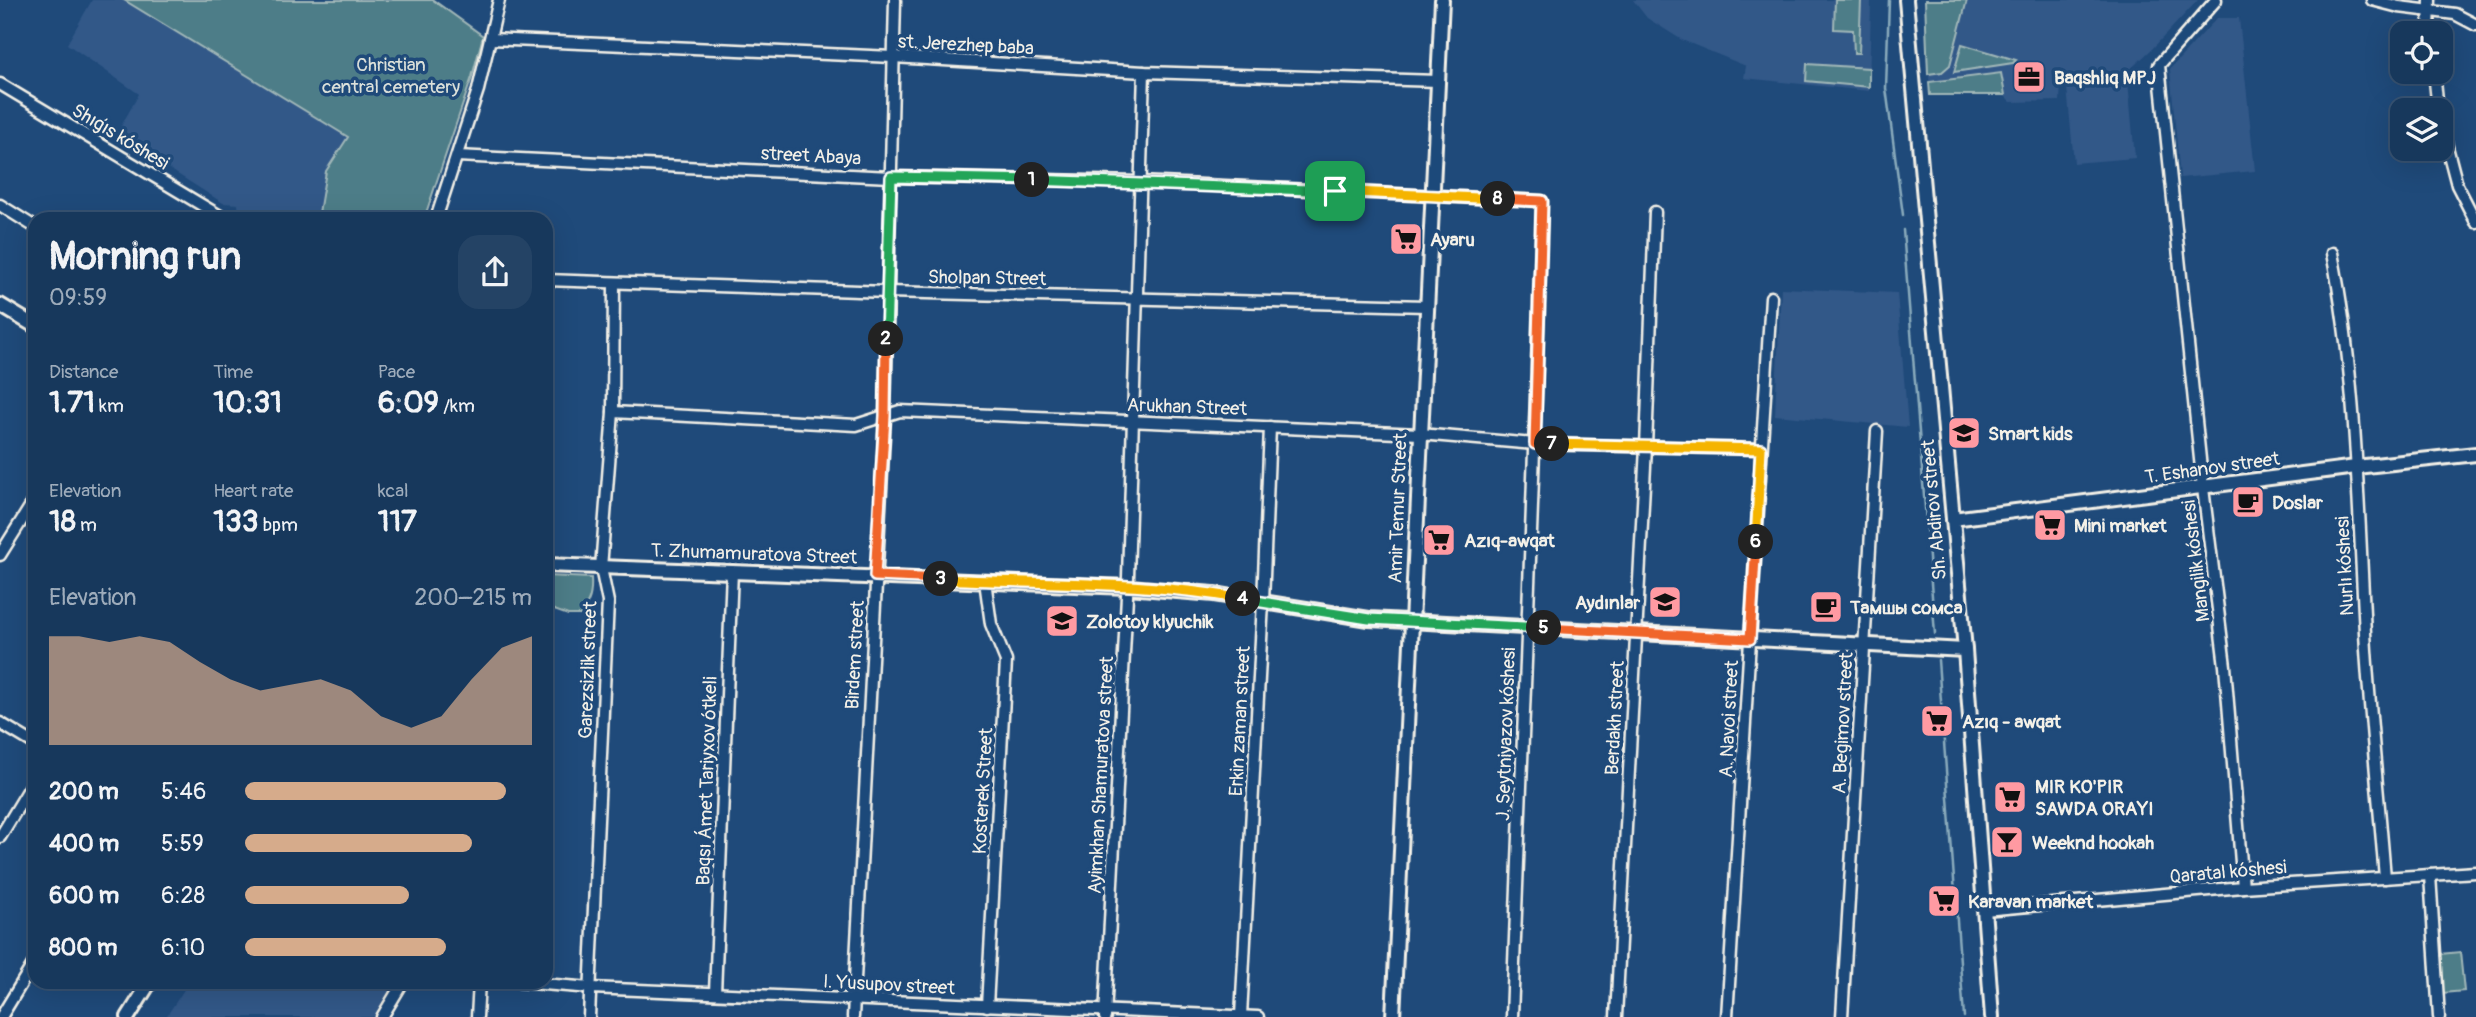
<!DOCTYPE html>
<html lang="en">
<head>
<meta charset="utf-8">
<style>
  :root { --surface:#17385c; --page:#244365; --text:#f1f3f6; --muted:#9eacbb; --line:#365272; --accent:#d6ab8b }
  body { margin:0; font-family:Pangolin,sans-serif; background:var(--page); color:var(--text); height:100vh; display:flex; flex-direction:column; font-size:26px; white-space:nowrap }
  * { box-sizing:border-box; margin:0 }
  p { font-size:23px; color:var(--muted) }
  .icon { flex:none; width:38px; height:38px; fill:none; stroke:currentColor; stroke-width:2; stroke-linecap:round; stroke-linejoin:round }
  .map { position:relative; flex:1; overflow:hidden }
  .side { position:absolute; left:28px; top:212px; width:525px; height:777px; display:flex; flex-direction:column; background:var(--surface); border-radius:21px; box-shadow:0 7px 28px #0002,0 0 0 2px var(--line) }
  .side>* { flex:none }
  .tools { position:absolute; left:2390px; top:21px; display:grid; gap:14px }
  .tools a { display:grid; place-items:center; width:63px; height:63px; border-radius:14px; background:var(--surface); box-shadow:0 7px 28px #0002,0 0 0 2px var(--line); font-size:35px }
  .pin { position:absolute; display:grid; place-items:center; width:60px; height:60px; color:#fff; margin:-30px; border-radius:14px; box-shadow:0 4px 10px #0006 }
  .km { position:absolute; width:35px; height:35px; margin:-18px; border-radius:50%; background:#222; color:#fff; font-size:19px; line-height:35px; text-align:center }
  .round { display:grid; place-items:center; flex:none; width:74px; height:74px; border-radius:21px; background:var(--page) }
  .overview { display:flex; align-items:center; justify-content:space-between; height:119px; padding:0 21px }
  h1 { font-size:38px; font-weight:700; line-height:52px }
  .stats { display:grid; grid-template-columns:repeat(3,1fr); gap:10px; height:119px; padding:7px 21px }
  .stats div { display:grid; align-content:center }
  .stats b { font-size:30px; font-weight:700 }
  .stats small { font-size:19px; font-weight:400 }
  .stats p { font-size:19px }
  .chart { height:196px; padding:14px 21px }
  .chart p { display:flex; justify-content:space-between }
  .chart svg { width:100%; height:126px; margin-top:7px; fill:var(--accent); opacity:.7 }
  ul { padding:0 21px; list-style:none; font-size:23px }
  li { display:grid; grid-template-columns:112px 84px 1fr; align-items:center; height:52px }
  li i { height:18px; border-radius:9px; background:var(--accent) }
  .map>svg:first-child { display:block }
  .built { fill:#325888 }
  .green { fill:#4e7d88; stroke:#a1b7b8; stroke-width:2 }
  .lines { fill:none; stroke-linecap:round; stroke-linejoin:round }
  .stream { stroke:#8aabbc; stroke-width:2.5 }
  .minor-casing { stroke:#f4f1e8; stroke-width:15 }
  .tertiary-casing { stroke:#f4f1e8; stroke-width:18 }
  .secondary-casing { stroke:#f4f1e8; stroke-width:18 }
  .minor { stroke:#1f4a7a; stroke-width:10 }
  .tertiary { stroke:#1f4a7a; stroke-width:12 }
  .secondary { stroke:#1f4a7a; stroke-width:12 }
  .split-1-casing { stroke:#fff; stroke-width:14 }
  .split-2-casing { stroke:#fff; stroke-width:14 }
  .split-3-casing { stroke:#fff; stroke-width:14 }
  .split-4-casing { stroke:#fff; stroke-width:14 }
  .split-5-casing { stroke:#fff; stroke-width:14 }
  .split-6-casing { stroke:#fff; stroke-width:14 }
  .split-7-casing { stroke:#fff; stroke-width:14 }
  .split-8-casing { stroke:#fff; stroke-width:14 }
  .split-9-casing { stroke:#fff; stroke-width:14 }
  .split-1 { stroke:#22a559; stroke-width:9 }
  .split-2 { stroke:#22a559; stroke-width:9 }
  .split-3 { stroke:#f0652b; stroke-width:9 }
  .split-4 { stroke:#f5b400; stroke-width:9 }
  .split-5 { stroke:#22a559; stroke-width:9 }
  .split-6 { stroke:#f0652b; stroke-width:9 }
  .split-7 { stroke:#f5b400; stroke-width:9 }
  .split-8 { stroke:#f0652b; stroke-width:9 }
  .split-9 { stroke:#f5b400; stroke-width:9 }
  .labels { text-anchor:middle; stroke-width:7; stroke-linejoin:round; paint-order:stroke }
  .street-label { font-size:19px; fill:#f4f1e8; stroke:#1f4a7a }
  .park-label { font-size:19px; fill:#dbe0da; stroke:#1f4a7a }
  .poi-label { font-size:19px; font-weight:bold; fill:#f4f1e8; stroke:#1f4a7a; text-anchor:start }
</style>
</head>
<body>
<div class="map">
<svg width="2476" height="1017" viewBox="0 0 2476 1017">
  <rect width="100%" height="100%" fill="#1f4a7a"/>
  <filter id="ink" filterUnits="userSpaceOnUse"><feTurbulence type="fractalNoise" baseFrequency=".0143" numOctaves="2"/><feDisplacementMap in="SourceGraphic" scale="14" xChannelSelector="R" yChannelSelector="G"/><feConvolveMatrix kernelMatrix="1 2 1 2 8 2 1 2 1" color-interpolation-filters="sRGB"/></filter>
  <g filter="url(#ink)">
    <g class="built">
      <path d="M92,0h32l224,137 -22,34 -8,48 -79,-3 -1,-12 -15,-1 -107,-68 23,-41 -72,-50z"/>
      <path d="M1633,0h238l-2,91 -125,-13 2,-12 -64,-26 -35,-22z"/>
      <path d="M1925,0h273l-46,49 -27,25 -64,8 -1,19 -49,1 -7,-7h-74z"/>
      <path d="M2217,18h22l16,153 -75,7 -10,-109z"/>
      <path d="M2128,81l7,77 -61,5 -7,-76z"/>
      <path d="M1781,288l116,5 11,134 -133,-12z"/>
      <path d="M189,982h205l-21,35h-207z"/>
    </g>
    <g class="green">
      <path d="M124,0h309l50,36 -11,41 -48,142h-106l8,-48 22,-34z"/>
      <path d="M1835,0h26l-2,53h-5l-1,-23 -19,-1z"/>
      <path d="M1925,0h42l-17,65 -8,7 -14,2z"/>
      <path d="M1962,44l54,16 -3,3 -59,9z"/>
      <path d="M1807,64l62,4v19l-63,-6z"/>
      <path d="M2001,73l4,22h-75l-1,-13z"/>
      <path d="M546,576l45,2c1,16 -1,24 -11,37h-12l-22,-8z"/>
      <path d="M2460,952l4,39 -21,2 -3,-39z"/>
    </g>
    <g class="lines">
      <g class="stream">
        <path d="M1889,0l-3,88 17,127"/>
        <path d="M1903,230l32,404"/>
        <path d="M1938,660l26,357"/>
      </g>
      <defs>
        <g id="minor">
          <path d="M2216,0l-57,65 44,423 22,178 18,221"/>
          <path d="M2372,0l27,7 56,7 21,11"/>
          <path d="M2429,33l1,-33"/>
          <path d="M491,39l402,18 251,15 294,9"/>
          <path d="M2434,72l4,38"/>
          <path d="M0,84l225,135"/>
          <path d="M2441,124l16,61 19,37"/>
          <path d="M457,156l434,21 249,5 402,19c-7,272 -20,544 -30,816"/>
          <path d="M0,205l35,22"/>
          <path d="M436,219l42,-129 21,-90"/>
          <path d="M2332,253c26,130 26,265 34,397 5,76 13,152 19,228"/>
          <path d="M546,280l341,12 539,14"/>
          <path d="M613,412l243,13 44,-14 520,23 115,10 226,5"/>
          <path d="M0,555l35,-56"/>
          <path d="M985,581l6,43 15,37 -19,345"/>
          <path d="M0,723l35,21"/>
          <path d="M0,837l35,-58"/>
          <path d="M2430,875l9,142"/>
          <path d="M1984,910l259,-23 233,-15"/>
          <path d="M519,982l72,6 667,29"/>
          <path d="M715,993l17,-422"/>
          <path d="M1241,1016l22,-414 7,-175"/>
          <path d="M1,1017l34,-56"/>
          <path d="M382,1017l21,-35"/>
          <path d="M477,1017l2,-35"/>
          <path d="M589,1017l19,-415 -7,-34 12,-156 1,-129"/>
          <path d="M853,1017l32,-601 10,-416"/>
          <path d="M1105,1017l23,-440 16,-505"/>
          <path d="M1616,1017l30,-570 9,-235"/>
          <path d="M1727,1017l44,-720"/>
          <path d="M1842,1017l35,-586"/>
        </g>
        <g id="tertiary">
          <path d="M1906,0l47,519"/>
          <path d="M1965,650l27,367"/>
          <path d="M128,1017l22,-35"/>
          <path d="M1393,1017l49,-1017"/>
        </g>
        <g id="secondary">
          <path d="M0,305l35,21"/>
          <path d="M546,565l582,22 86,7 155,25 596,31 -12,-131 403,-52 120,-13"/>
        </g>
      </defs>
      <use href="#minor" class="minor-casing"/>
      <use href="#tertiary" class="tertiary-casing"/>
      <use href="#secondary" class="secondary-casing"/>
      <use href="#minor" class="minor"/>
      <use href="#tertiary" class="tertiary"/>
      <use href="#secondary" class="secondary"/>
    </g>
  </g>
  <g class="lines" filter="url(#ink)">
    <defs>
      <path id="split-1" d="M1032,180l303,11"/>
      <path id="split-2" d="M886,339l5,-162 141,3"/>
      <path id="split-3" d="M886,339l-1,77 -10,160 66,3"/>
      <path id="split-4" d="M941,579c100,5 203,2 302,20"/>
      <path id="split-5" d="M1243,599l126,20 175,9"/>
      <path id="split-6" d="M1544,628l206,11 6,-97"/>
      <path id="split-7" d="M1552,444l209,5 -5,93"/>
      <path id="split-8" d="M1498,199l44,2 -7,243h17"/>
      <path id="split-9" d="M1335,191l163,8"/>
    </defs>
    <use href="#split-1" class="split-1-casing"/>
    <use href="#split-2" class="split-2-casing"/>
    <use href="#split-3" class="split-3-casing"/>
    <use href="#split-4" class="split-4-casing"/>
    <use href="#split-5" class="split-5-casing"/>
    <use href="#split-6" class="split-6-casing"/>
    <use href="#split-7" class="split-7-casing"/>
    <use href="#split-8" class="split-8-casing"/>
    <use href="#split-9" class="split-9-casing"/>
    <use href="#split-1" class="split-1"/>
    <use href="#split-2" class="split-2"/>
    <use href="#split-3" class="split-3"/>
    <use href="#split-4" class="split-4"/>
    <use href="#split-5" class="split-5"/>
    <use href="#split-6" class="split-6"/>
    <use href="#split-7" class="split-7"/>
    <use href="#split-8" class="split-8"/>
    <use href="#split-9" class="split-9"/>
  </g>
  <defs>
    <symbol id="office-square" viewBox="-11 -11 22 22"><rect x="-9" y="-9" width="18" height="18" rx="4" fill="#ff9aa2" stroke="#1f4a7a"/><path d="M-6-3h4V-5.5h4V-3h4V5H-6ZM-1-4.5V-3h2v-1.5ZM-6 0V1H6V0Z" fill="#111"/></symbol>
    <symbol id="supermarket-square" viewBox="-11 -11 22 22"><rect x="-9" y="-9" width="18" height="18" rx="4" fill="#ff9aa2" stroke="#1f4a7a"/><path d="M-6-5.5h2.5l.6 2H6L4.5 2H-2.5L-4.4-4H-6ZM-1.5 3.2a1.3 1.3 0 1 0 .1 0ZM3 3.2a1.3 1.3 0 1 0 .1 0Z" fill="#111"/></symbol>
    <symbol id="school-square" viewBox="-11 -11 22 22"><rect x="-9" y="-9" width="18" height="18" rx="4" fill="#ff9aa2" stroke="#1f4a7a"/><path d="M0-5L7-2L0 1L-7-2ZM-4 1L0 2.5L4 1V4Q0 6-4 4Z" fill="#111"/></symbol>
    <symbol id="cafe-square" viewBox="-11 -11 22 22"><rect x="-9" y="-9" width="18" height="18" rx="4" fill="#ff9aa2" stroke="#1f4a7a"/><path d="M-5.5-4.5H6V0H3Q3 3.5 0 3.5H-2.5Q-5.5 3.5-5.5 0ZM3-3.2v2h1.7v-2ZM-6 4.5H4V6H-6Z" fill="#111"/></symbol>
    <symbol id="bar-square" viewBox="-11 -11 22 22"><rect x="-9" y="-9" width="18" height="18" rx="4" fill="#ff9aa2" stroke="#1f4a7a"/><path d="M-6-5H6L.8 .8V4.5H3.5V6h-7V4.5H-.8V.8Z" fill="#111"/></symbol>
  </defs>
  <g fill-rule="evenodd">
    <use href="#office-square" x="2010" y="58" width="38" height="38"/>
    <use href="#supermarket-square" x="1387" y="220" width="38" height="38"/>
    <use href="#school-square" x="1945" y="414" width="38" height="38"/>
    <use href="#cafe-square" x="2229" y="483" width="38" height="38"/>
    <use href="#supermarket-square" x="2031" y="506" width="38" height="38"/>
    <use href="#supermarket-square" x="1420" y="521" width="38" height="38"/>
    <use href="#school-square" x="1646" y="583" width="38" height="38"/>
    <use href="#cafe-square" x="1807" y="588" width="38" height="38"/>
    <use href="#school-square" x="1043" y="602" width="38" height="38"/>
    <use href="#supermarket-square" x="1918" y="702" width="38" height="38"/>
    <use href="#supermarket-square" x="1991" y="778" width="38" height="38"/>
    <use href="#bar-square" x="1988" y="823" width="38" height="38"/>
    <use href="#supermarket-square" x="1925" y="882" width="38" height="38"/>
  </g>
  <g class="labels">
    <g class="street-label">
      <text transform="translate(966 44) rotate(3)" y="7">st. Jerezhep baba</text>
      <text transform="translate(121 136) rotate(31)" y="7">Shıǵıs kóshesi</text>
      <text transform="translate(811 155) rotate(3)" y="7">street Abaya</text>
      <text transform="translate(987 277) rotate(1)" y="7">Sholpan Street</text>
      <text transform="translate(1187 406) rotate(2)" y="7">Arukhan Street</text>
      <text transform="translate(2212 467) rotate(-8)" y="7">T. Eshanov street</text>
      <text transform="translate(1397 508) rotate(-88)" y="7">Amir Temur Street</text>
      <text transform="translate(1933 510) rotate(-95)" y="7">Sh. Abdirov street</text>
      <text transform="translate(754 553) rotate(2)" y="7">T. Zhumamuratova Street</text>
      <text transform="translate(2195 561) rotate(-97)" y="7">Mangilik kóshesi</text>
      <text transform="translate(2344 566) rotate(-93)" y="7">Nurlı kóshesi</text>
      <text transform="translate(854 655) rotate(-87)" y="7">Birdem street</text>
      <text transform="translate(587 670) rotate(-88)" y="7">Garezsizlik street</text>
      <text transform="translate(1614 718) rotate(-87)" y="7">Berdakh street</text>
      <text transform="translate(1728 719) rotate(-87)" y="7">A. Navoi street</text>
      <text transform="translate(1239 721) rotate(-87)" y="7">Erkin zaman street</text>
      <text transform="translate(1842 723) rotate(-87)" y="7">A. Begimov street</text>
      <text transform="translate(1505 734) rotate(-88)" y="7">J. Seytniyazov kóshesi</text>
      <text transform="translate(1100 775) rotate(-87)" y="7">Ayimkhan Shamuratova street</text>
      <text transform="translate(706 781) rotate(-88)" y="7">Baqsı Ámet Tariyxov ótkeli</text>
      <text transform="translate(982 791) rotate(-87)" y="7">Kosterek Street</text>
      <text transform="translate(2228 871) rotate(-5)" y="7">Qaratal kóshesi</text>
      <text transform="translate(889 984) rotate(3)" y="7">I. Yusupov street</text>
    </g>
    <g class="park-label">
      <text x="391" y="71">Christian<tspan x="391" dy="22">central cemetery</tspan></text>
    </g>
    <g class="poi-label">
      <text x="2054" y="84">Baqshlıq MPJ</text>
      <text x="1430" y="246">Ayaru</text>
      <text x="1988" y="440">Smart kids</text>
      <text x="2272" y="509">Doslar</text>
      <text x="2074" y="532">Mini market</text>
      <text x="1464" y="547">Azıq-awqat</text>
      <text x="1640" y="609" text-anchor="end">Aydınlar</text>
      <text x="1850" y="614">Тамшы сомса</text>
      <text x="1086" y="628">Zolotoy klyuchik</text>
      <text x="1962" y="728">Azıq - awqat</text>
      <text x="2035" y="793">MIR KO'PIR<tspan x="2035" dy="22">SAWDA ORAYI</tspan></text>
      <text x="2032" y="849">Weeknd hookah</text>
      <text x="1968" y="908">Karavan market</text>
    </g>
  </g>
</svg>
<div class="tools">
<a><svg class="icon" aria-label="locate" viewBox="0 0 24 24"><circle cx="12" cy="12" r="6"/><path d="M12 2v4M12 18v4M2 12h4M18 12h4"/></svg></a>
<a><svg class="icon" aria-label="layers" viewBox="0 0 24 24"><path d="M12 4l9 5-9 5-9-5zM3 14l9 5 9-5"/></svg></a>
</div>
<div class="pin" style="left:1335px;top:191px;background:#1e9e55"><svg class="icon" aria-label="arrive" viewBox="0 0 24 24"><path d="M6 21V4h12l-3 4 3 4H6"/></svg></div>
<b class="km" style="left:1032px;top:180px">1</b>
<b class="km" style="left:886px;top:339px">2</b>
<b class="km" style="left:941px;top:579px">3</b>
<b class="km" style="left:1243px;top:599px">4</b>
<b class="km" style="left:1544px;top:628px">5</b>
<b class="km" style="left:1756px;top:542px">6</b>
<b class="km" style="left:1552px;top:444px">7</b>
<b class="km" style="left:1498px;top:199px">8</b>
<section class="side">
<div class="overview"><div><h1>Morning run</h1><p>09:59</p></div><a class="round"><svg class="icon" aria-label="share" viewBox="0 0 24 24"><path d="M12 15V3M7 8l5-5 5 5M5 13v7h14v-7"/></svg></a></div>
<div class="stats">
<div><p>Distance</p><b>1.71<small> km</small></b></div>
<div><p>Time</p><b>10:31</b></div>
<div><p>Pace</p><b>6:09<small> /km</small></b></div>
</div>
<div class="stats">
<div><p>Elevation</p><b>18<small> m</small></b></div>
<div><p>Heart rate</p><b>133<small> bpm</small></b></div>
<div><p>kcal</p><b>117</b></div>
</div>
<div class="chart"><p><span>Elevation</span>200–215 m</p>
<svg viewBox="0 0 160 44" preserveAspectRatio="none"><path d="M0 44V6L10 6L20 8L30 6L40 8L50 15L60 21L70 25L80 23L90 21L100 25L110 34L120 38L130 34L140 21L150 10L160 6V44z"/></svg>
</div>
<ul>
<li><b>200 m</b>5:46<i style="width:91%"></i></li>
<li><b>400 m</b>5:59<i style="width:79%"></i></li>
<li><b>600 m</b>6:28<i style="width:57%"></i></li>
<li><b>800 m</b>6:10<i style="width:70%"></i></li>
</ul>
</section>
</div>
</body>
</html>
